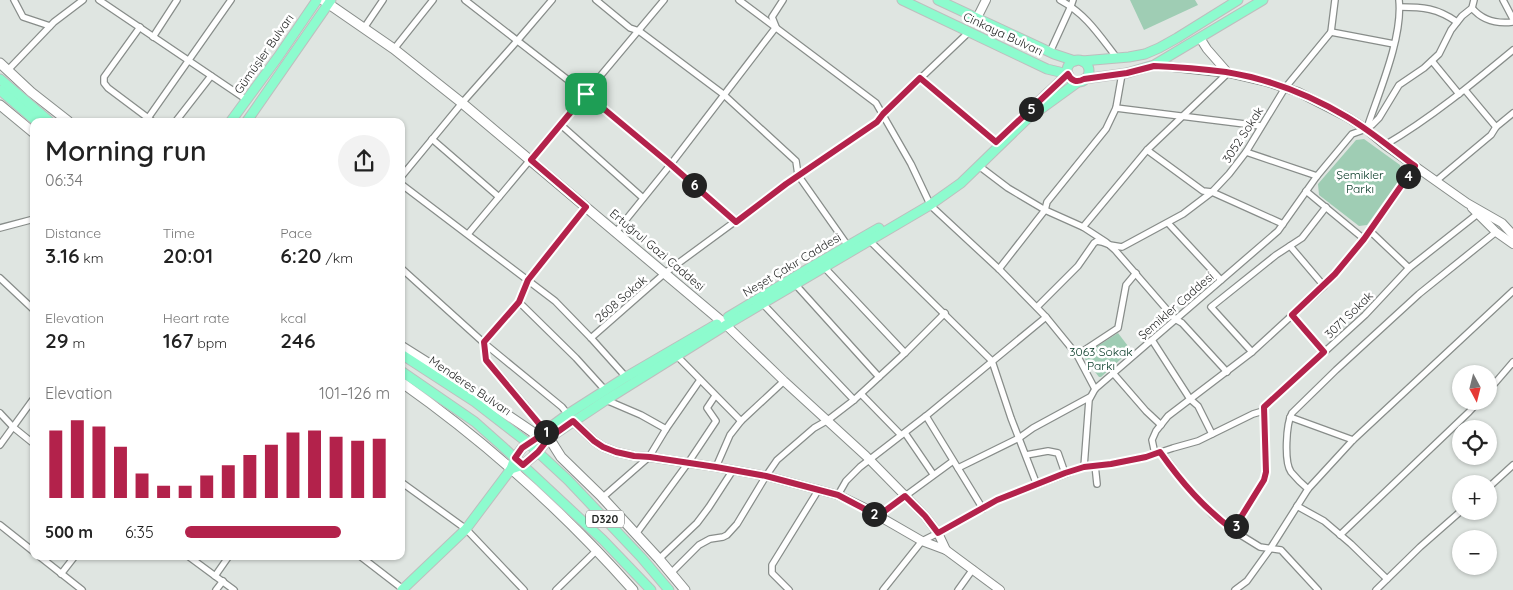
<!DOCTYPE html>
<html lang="en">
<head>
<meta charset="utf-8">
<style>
  :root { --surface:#fff; --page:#f2f2f2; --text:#222; --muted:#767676; --accent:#b3224b }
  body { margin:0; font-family:Quicksand,sans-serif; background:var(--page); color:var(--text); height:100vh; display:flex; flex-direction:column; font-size:19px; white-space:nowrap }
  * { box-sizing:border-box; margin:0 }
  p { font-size:16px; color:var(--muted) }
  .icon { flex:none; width:28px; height:28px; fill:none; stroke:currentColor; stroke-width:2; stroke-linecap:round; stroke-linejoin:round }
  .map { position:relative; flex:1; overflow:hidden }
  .sheet { position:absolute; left:30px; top:118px; width:375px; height:442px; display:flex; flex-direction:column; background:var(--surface); border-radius:10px; box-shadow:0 1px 4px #0004 }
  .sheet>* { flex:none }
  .needle { width:32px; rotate:173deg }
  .buttons { position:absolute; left:1452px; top:365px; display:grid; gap:10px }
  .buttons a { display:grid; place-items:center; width:45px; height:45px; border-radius:50%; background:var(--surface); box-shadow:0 1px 4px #0004; font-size:25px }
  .pin { position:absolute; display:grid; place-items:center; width:42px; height:42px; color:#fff; margin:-21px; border-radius:10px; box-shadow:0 2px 8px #0006 }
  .km { position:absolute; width:25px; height:25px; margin:-12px; border-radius:50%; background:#222; color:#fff; font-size:14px; line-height:25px; text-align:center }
  .round { display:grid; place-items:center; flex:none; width:52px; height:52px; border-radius:26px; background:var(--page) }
  .overview { display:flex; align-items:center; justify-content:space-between; height:85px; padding:0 15px }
  h1 { font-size:28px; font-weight:600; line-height:38px }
  .metrics { display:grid; grid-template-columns:repeat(3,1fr); gap:8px; height:85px; padding:5px 15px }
  .metrics div { display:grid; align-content:center }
  .metrics b { font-size:21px; font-weight:600 }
  .metrics small { font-size:14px; font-weight:400 }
  .metrics p { font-size:14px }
  .chart { height:140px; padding:10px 15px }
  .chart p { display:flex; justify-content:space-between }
  .chart svg { width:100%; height:90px; margin-top:5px; stroke:var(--accent); stroke-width:6 }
  ul { padding:0 15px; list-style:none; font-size:16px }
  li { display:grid; grid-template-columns:80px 60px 1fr; align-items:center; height:38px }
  li i { height:12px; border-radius:6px; background:var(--accent) }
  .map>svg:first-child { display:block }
  .green { fill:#9fcdb4 }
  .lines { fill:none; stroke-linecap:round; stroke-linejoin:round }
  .minor-casing { stroke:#888d8a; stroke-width:8 }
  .tertiary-casing { stroke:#888d8a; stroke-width:10 }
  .secondary-casing { stroke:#888d8a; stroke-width:11 }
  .primary-casing { stroke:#bebebe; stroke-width:11 }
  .minor { stroke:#fff; stroke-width:5.5 }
  .tertiary { stroke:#fff; stroke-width:8 }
  .secondary { stroke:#fff; stroke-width:9 }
  .primary { stroke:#8dfbce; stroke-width:9 }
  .route-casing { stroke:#fff; stroke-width:10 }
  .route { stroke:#b3224b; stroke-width:6 }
  .labels { text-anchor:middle; stroke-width:5; stroke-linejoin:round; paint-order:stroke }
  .shield { fill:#fff; stroke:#666867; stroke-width:1 }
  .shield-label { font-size:11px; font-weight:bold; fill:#252726 }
  .street-label { font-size:12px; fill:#252726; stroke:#fff }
  .park-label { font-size:12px; fill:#013521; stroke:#fff }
</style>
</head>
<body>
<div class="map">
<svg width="1513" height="590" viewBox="0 0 1513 590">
  <rect width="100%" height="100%" fill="#dfe5e1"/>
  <g class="green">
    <path d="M1130,0h65l3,5 -54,25z"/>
    <path d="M1364,139l36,26 2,11 -35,49 -8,1 -40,-31 -1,-11 38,-44z"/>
    <path d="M1118,333l13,17 -30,27h-2l-14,-18v-5z"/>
  </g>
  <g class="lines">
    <defs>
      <g id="minor">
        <path d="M14,0l9,17 27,9"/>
        <path d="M99,0l148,100"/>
        <path d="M465,0l121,94 85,70 64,58"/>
        <path d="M596,0l34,28 9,3 84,63 73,67 2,14 50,71"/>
        <path d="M739,0l137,103 35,61 17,36"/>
        <path d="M1060,0c26,14 39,35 57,58"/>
        <path d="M1503,0l10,19"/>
        <path d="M1400,7c23,0 37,1 57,15"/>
        <path d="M1472,8c10,12 25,16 41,14"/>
        <path d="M140,27l-36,50v6l4,5 44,33"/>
        <path d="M364,28l19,-28"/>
        <path d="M1331,32l63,12"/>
        <path d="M153,37l24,-37"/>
        <path d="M394,49l39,-49"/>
        <path d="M1050,52l21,-46 2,-6"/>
        <path d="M1432,61l27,33"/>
        <path d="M8,70l46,-48 29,-22"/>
        <path d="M921,78l75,64"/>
        <path d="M1465,90l31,37"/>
        <path d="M1116,108l145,18"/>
        <path d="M146,121l85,-121"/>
        <path d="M176,121l35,-45"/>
        <path d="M561,125l82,73"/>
        <path d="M1367,128c12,-36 36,-91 32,-128"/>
        <path d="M432,139l67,58"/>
        <path d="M1385,145c46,-27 87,-61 128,-95"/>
        <path d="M1147,150l56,41 9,1 71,32"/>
        <path d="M1246,152l71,24"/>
        <path d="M979,166l29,22 37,22 38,17 23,15 9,8 60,69 7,4 45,49"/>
        <path d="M401,177l61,-74 55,-62 35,-41"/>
        <path d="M1436,181l55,-46 5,-8 17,-14"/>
        <path d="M401,184l154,117 36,37 35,39"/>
        <path d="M1306,191l58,48"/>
        <path d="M930,205l69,64 47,48 31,38 18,34"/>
        <path d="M1168,223l53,57"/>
        <path d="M1083,227l64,-77 81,-77"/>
        <path d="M0,228l34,-9"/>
        <path d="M1370,231l39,37"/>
        <path d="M616,232l55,-68 105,-137 -4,-10 11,-17"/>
        <path d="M468,234l196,-234"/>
        <path d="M870,241l122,120 19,57 26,67"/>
        <path d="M1290,246l34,40"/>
        <path d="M824,267l81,86"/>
        <path d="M401,268l83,75 2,16 39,46 22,29"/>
        <path d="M999,269l46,-59 2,-8 59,-73 10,-21 6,-34"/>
        <path d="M0,278l34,32"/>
        <path d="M795,284l84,93"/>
        <path d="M519,302l57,56 29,32"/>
        <path d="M763,304l91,96"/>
        <path d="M1037,307l41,-41 16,-23 3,-2 5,1 8,3 12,2 61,-33 29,-22 17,-18 17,-22 39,-64 46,-56 4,-32"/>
        <path d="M1292,315l32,37"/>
        <path d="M591,338l74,-65 121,-89 91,-62 6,-8 86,-82"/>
        <path d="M1152,340l38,59 8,7 14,28"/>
        <path d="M1252,352l-41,-45 65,-52 26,-17 24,-31"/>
        <path d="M1077,355l41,-27 8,-43 10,-12"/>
        <path d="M677,356l64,65"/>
        <path d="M1113,373l33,38 15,14"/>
        <path d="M1489,390l24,-28"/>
        <path d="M861,394l40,41"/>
        <path d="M606,400l35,15 25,14"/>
        <path d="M0,413l13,14 21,17"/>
        <path d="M926,416l57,93"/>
        <path d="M1290,417l63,23"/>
        <path d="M573,421l-11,-14 -78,-64 35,-41 9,-22 58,-73"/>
        <path d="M905,433l28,41"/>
        <path d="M0,445l34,-47"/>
        <path d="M1161,452l21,28 31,35 26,19 21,13 21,3 37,40"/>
        <path d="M1155,454l-3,-14 4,-9 12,-15 84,-64 72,-66 40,-47 51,-73"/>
        <path d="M1026,455l22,-4 10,2 7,20"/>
        <path d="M1095,465l2,19"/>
        <path d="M716,467l14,-32 11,-14 43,-40"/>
        <path d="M1084,467l27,-3 35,-7 27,-9 25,-7 55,-27 10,-3"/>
        <path d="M958,468l61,-30 14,-10 57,-31"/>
        <path d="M401,482l65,47 58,61"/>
        <path d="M1489,487l24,-22"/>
        <path d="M1308,489c-6,-5 -12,-11 -17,-17 -7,-10 -5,-48 1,-59l44,-43 83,-76 77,-62"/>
        <path d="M838,495l8,-14 14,-14 66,-51 120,-99"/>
        <path d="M602,498l47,-41 17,-28 34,-49"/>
        <path d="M1297,506l27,15 27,23 36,35"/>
        <path d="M878,516l75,-55"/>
        <path d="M0,525l34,27"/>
        <path d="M1233,530l31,-50 2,-8 -2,-65 101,-92 44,-47 71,-56"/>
        <path d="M636,534l52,-71 28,-42 -9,-13 8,-12"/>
        <path d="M1340,535l129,-123 10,-11"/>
        <path d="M39,556l43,34"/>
        <path d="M188,556l46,34"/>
        <path d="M360,556l44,34"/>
        <path d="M659,559l38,-36 12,-16 24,-37"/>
        <path d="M671,573l28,-28 11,-6 13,-2 4,-2 10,-11 29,-48 11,-16 37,-32 14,-8 26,-20 51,-47 40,-40"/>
        <path d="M61,574l14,-18"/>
        <path d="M215,576l14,-20"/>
        <path d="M216,590l7,-9"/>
        <path d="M556,590l41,-40"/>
        <path d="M789,590l-17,-17v-8l47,-76"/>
        <path d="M883,590l39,-49 16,-8 59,-33 87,-33 5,-67 6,-11 183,-158 39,-55 35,-42 14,-5 6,-4 7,-7 20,-33 25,-17 15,-14 12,-24 11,-14 10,-8 2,-8"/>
        <path d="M958,590l15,-21"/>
        <path d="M1235,590l12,-9 23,-32 38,-60 45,-49 160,-149"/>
        <path d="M1376,590l44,-43 41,-36"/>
      </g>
      <g id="tertiary">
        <path d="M977,18l9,-18"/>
        <path d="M1200,38l7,11 21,24"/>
        <path d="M1154,65l74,8 39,9 31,10 49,25 19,12 19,16 82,58 35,20 11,12"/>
        <path d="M1472,208l24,24 17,12"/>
        <path d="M726,325l58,56 82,75 59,60 13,17 8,17"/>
        <path d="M573,421l21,20 9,6 13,5 18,4 15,1 67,10 50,9 72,19 25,12 59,34 24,9 54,40"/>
      </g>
      <g id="secondary">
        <path d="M323,0l71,49 68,54 264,222"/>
        <path d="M0,63l31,29 37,29"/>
        <path d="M0,105l34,28"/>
        <path d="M401,346l62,39 71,48 5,1 6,-2"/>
        <path d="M401,382c85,60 163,130 232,208"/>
        <path d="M549,438l12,19 39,38 59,64 26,31"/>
      </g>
      <g id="primary">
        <path d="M902,0l145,69 21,5"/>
        <path d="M938,0l116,54 21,7"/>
        <circle cx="1078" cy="71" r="11"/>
        <path d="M1082,61l47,-4 16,-3 14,-6 18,-10 61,-38"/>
        <path d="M0,79l49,42"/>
        <path d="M1084,79l43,-6 27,-8 109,-65"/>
        <path d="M0,90l36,31"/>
        <path d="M1024,115l44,-41"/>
        <path d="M231,121l47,-64 39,-57"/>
        <path d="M247,121l84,-121"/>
        <path d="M728,317l83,-50 68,-39"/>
        <path d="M401,354l74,48 53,41 40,37 73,77 28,33"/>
        <path d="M401,371l74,51 27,24 101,94 48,50"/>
        <path d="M511,469l4,-11 7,-10 46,-34 58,-37 91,-53"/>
        <path d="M402,590l64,-61 45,-60 12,-4 15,-13 11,-14 57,-38 120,-75 204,-120 31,-22 66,-64 51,-37"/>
      </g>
    </defs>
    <use href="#minor" class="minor-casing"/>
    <use href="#tertiary" class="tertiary-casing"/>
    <use href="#secondary" class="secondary-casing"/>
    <use href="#primary" class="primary-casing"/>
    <use href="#minor" class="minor"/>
    <use href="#tertiary" class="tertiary"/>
    <use href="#secondary" class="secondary"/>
    <use href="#primary" class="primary"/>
  </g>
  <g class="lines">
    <defs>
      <path id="route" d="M1154,66c24,1 49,3 72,6 43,7 84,23 121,45 24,14 46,33 68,49l-51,73 -29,35 -43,41 32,37 -60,55 2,65 -2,8 -31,50c-30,-23 -51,-47 -73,-78l-14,5 -35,7 -27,3 -19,6 -68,27 -59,33 -13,-17 -20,-20 -27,20 -40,-21 -72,-19 -50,-9 -66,-10 -16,-1 -18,-4 -13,-5 -9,-6 -21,-20 -24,17 -11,14 -15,13 -8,-7 7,-10 24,-16 -60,-72 -2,-18 35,-40 9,-22 58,-73 -55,-47 55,-66 84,70 66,58 50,-38 91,-62 6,-8 37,-36 76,64 72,-68c3,7 9,9 16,5l43,-6z"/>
    </defs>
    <use href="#route" class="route-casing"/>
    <use href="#route" class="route"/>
  </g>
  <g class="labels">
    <rect class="shield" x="586" y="510.5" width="38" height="17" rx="4"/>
    <g class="shield-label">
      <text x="605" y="523">D320</text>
    </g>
    <g class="street-label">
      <text transform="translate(1003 34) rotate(25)" y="4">Cinkaya Bulvarı</text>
      <text transform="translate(264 54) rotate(-55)" y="4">Gümüşler Bulvarı</text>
      <text transform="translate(1243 135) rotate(-57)" y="4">3052 Sokak</text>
      <text transform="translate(657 250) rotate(40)" y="4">Ertuğrul Gazi Caddesi</text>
      <text transform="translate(792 265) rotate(-31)" y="4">Neşet Çakır Caddesi</text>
      <text transform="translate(621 299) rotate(-41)" y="4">2608 Sokak</text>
      <text transform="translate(1176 306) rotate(-41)" y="4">Şemikler Caddesi</text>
      <text transform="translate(1349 315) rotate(-44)" y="4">3071 Sokak</text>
      <text transform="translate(470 386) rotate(34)" y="4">Menderes Bulvarı</text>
    </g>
    <g class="park-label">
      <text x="1360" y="179">Şemikler<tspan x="1360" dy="14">Parkı</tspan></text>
      <text x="1101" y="356">3063 Sokak<tspan x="1101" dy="14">Parkı</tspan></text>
    </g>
  </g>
</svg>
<div class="buttons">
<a><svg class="needle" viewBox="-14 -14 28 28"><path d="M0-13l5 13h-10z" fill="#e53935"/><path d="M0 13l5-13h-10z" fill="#767676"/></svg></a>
<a><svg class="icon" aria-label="locate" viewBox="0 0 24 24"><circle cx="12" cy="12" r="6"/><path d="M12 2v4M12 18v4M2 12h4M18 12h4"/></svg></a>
<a>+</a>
<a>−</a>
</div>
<div class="pin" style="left:586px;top:94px;background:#1e9e55"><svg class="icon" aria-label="arrive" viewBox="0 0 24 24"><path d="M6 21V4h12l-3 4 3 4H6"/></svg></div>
<b class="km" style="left:546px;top:432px">1</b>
<b class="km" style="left:874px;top:514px">2</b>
<b class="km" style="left:1236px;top:526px">3</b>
<b class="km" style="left:1408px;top:176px">4</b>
<b class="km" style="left:1031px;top:109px">5</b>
<b class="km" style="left:694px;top:185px">6</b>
<section class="sheet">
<div class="overview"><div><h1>Morning run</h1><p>06:34</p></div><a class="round"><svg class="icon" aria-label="share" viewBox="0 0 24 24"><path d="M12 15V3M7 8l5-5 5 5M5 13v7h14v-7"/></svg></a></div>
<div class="metrics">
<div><p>Distance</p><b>3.16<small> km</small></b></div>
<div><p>Time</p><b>20:01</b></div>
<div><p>Pace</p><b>6:20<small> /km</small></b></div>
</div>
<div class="metrics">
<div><p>Elevation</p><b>29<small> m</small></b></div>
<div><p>Heart rate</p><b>167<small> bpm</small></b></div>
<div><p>kcal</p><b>246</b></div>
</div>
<div class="chart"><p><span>Elevation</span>101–126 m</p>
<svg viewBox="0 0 160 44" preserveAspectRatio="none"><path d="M5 44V11M15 44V6M25 44V9M35 44V19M45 44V32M55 44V38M65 44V38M75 44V33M85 44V28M95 44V23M105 44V18M115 44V12M125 44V11M135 44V14M145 44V16M155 44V15"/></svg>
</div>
<ul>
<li><b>500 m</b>6:35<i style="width:76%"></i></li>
</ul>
</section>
</div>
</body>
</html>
